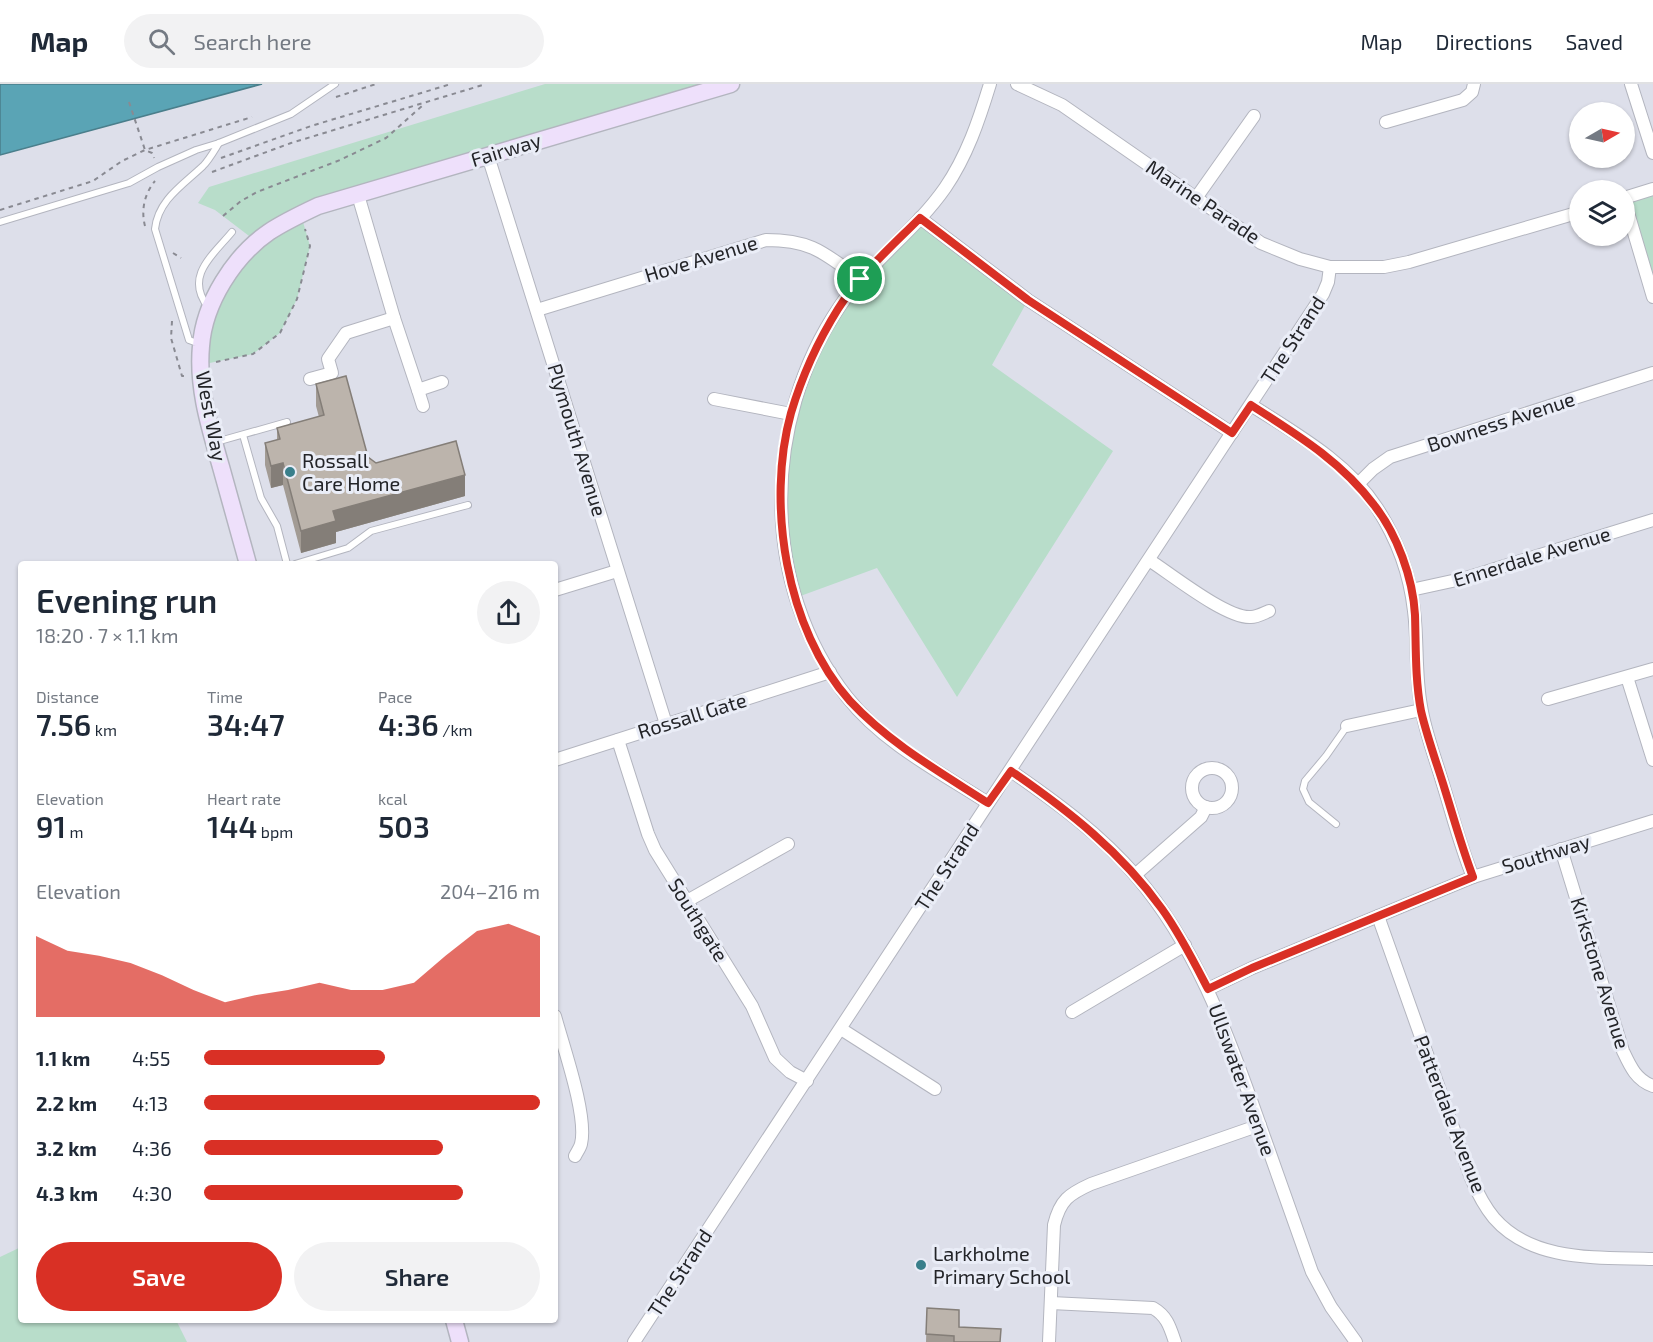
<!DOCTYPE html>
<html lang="en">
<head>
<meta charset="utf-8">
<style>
  :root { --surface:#fff; --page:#f2f2f3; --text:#1f2937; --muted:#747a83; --line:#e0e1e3; --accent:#d93025 }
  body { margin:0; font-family:"Exo 2",sans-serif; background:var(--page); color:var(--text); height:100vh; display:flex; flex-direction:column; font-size:22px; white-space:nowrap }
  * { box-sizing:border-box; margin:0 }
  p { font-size:20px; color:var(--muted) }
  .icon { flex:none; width:33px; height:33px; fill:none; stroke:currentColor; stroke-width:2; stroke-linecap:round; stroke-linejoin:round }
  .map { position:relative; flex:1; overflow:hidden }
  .details { position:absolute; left:18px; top:477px; width:540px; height:762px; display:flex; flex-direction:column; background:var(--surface); border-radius:6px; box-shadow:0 2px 4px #0004 }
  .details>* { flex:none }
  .needle { width:39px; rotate:81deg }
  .buttons { position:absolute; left:1569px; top:18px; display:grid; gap:12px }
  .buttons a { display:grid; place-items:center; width:66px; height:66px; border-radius:50%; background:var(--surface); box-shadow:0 2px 4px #0004; font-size:30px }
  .pin { position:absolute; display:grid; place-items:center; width:51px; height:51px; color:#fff; margin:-26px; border:3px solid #fff; border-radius:50%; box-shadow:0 2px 6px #0007 }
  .round { display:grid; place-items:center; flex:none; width:63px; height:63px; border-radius:32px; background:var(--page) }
  .summary { display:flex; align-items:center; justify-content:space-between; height:102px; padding:0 18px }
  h1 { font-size:33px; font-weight:600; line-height:45px }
  .stats { display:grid; grid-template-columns:repeat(3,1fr); gap:9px; height:102px; padding:6px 18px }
  .stats div { display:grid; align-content:center }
  .stats b { font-size:30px; font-weight:600 }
  .stats small { font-size:16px; font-weight:400 }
  .stats p { font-size:16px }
  .chart { height:168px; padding:12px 18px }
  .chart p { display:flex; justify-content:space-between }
  .chart svg { width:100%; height:108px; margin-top:6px; fill:var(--accent); opacity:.7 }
  .button { display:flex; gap:12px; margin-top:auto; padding:12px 18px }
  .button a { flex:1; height:69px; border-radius:36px; background:var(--accent); color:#fff; font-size:24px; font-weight:600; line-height:69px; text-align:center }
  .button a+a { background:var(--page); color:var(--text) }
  ul { padding:0 18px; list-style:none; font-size:20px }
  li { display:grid; grid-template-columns:96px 72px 1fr; align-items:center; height:45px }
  li i { height:15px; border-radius:8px; background:var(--accent) }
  header { display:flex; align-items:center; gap:36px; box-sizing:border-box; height:84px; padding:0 30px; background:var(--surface); border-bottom:2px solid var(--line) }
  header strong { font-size:28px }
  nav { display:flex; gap:33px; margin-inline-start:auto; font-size:21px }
  .search { width:420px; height:54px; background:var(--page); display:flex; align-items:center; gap:15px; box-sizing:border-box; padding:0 21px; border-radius:33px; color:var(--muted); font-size:22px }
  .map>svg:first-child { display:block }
  .green { fill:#b8ddca }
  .water { fill:#5aa4b5; stroke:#4a7e8b; stroke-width:1.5 }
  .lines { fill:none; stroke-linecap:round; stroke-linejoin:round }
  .lane-casing { stroke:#b3b5bf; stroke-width:8 }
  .street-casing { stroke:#b3b5bf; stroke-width:14 }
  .secondary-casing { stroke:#b3b5bf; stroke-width:19 }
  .path { stroke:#898a92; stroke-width:2; stroke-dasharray:4.5 4.5; stroke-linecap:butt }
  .lane { stroke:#fff; stroke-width:6 }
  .street { stroke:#fff; stroke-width:12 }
  .secondary { stroke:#eee0fb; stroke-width:16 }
  .wall { fill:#a29b94 }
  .shaded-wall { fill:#847e78 }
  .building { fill:#bcb4ac; stroke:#847e78; stroke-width:1.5 }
  .route-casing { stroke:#fff; stroke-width:12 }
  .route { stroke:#d93025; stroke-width:8 }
  .poi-dot { fill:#397f8b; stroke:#eaedf7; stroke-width:2 }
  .labels { text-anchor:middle; stroke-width:6; stroke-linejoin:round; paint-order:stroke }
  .street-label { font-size:20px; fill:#232428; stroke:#eaedf7 }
  .poi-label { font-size:20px; fill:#232428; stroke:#eaedf7; text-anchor:start }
</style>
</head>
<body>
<header>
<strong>Map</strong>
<div class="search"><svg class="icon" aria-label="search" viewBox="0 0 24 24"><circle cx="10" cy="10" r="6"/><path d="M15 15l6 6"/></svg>Search here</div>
<nav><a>Map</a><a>Directions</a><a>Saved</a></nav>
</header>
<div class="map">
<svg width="1653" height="1258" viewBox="0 0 1653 1258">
  <rect width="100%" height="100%" fill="#dddfea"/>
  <g class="green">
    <path d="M545,0h186l-430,131 9,31 -13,53 -17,34 -27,21 -53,11 4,-37 53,-86 -42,-32 -17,-7 11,-16z"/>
    <path d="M1653,105v108l-28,-99z"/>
    <path d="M920,134l108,82 -36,65 121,86 -156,246 -80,-129 -82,30 -11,-62 7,-122 48,-107z"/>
    <path d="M21,1163v73h155l11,22h-187v-85z"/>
  </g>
  <path class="water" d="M0,0h262l-262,71z"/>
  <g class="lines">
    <defs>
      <g id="lane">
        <path d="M0,138l129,-39 29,-16 38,-17 23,-7 72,-29 44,-30"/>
        <path d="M208,223c-24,-31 5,-52 24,-75"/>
        <path d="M200,260l-11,-4 -34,-111c3,-29 28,-44 48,-63 6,-6 11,-15 16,-23"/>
        <path d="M243,351l18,63 16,28 10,38"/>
        <path d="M216,358l71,-20"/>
        <path d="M295,480l53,-16 23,-17 97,-26"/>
        <path d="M1336,740l-27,-22 -6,-13 2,-8 21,-25 21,-30"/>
      </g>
      <g id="street">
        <path d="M1017,0l45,21 199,138 39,16 30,8h54l25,-5 171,-50"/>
        <path d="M1631,0l22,69"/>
        <path d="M1386,38l77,-22 9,-8 2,-8"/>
        <path d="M488,72l178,568"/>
        <path d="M358,111l36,123 24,72 24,-8"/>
        <path d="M1196,114l58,-82"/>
        <path d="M1624,114l29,-9"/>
        <path d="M1624,115l29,98"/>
        <path d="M920,134l108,82 204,133"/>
        <path d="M537,226l229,-70c46,0 58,13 94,39"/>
        <path d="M310,295l22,-6 -4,-14 18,-26 48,-15"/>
        <path d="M418,306l5,16"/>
        <path d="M714,315l77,15"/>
        <path d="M1251,321c45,29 96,57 126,103 20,31 33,67 37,103 4,31 1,63 7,95 4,26 14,51 21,75 10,32 18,65 31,96"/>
        <path d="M1358,400l15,-15 17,-12 263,-84"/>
        <path d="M1149,476c22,14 78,59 102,57 6,0 13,-4 18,-6"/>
        <path d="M555,506l62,-19"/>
        <path d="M1411,506l55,-12 187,-58"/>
        <path d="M1627,593l26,83"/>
        <path d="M1548,615l105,-30"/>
        <path d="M1347,642l74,-16"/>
        <path d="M618,656l30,94 7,16 97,156 23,52 15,14 17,9"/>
        <path d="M555,676l275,-88"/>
        <circle cx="1212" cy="704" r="20"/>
        <path d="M1011,687c45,31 89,63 125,105 59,69 90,153 120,238 18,52 37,105 56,158l19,35 25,35"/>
        <path d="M988,719c-48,-31 -105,-60 -141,-106 -87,-111 -86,-275 -7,-391 30,-44 75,-75 105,-118 22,-32 34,-68 45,-104"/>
        <path d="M1561,765l62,202c7,15 13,29 30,35"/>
        <path d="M1135,791l66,-58 5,-10"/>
        <path d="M687,817l101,-57"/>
        <path d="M1378,832l93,262c6,14 13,28 23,40 39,45 106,39 159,41"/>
        <path d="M1208,905l44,-21 221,-91 180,-56"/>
        <path d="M1072,928l113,-67"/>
        <path d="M555,932c8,30 33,100 26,128 -1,4 -4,8 -6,12"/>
        <path d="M841,945l94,60"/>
        <path d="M1051,1219l102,5c14,8 17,19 22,34"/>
        <path d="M634,1258l689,-1048 5,-12 2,-15"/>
        <path d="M1049,1258l5,-117c6,-25 15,-31 37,-41l169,-59"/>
      </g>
      <g id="secondary">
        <path d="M248,480c-9,-32 -18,-65 -27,-97 -11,-39 -24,-79 -20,-121 3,-43 33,-90 68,-114 15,-10 32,-18 49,-26l413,-122"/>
        <path d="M454,1236l6,22"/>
      </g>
    </defs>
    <use href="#lane" class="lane-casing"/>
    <use href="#street" class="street-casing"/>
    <use href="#secondary" class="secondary-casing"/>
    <g class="path">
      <path d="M336,13l40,-13"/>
      <path d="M129,18l16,48 7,3 2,5"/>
      <path d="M221,74l90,-32 140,-42"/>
      <path d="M212,88l79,-29 195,-59"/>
      <path d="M0,126l93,-29 29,-20 23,-11 107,-33"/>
      <path d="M223,132l18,-15 16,-9 83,-32 46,-22 37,-33"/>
      <path d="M145,142c-4,-15 -1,-32 10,-45"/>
      <path d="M173,169l8,5"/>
      <path d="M172,237l-1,17 11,38h4"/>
      <path d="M216,278l37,-8 27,-21 17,-34 13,-53 -5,-17"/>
    </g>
    <use href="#lane" class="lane"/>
    <use href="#street" class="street"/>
    <use href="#secondary" class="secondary"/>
  </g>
  <g class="wall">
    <path d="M316,300l52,73 8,6 89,33 -129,36v11l-35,10 -18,-68 -12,3 -6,-23v-22l12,-3v-12l42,-11 -3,-11z"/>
    <path d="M927,1224l32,19 42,15h-75z"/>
  </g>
  <g class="shaded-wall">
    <path d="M283,379v22l-12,3v-22z"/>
    <path d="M465,391v21l-129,36v11l-35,10v-22l32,-20z"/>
  </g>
  <g class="building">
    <path d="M346,292l22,81 8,6 80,-22 9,34 -132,36 3,10 -35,10 -18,-68 -12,3 -6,-23 15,-4 -3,-11 47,-13 -8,-31z"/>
    <path d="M927,1224l32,2v17l42,2 -1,13h-46v-6l-28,-2z"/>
  </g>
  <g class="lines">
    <defs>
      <path id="route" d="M920,134l108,82 204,133 19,-28c45,29 90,56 123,100 23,29 39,73 41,110 1,32 0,64 6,96 6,26 16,53 24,79 9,29 17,58 28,87l-221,91 -44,21c-14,-27 -28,-55 -46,-80 -41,-57 -93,-98 -151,-138l-23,32c-48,-31 -99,-60 -138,-102 -64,-71 -84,-198 -59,-288 11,-37 27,-72 47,-104 21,-34 53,-62 82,-91z"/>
    </defs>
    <use href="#route" class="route-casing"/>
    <use href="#route" class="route"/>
  </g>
  <g class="poi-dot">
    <circle cx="290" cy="388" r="6"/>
    <circle cx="921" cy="1181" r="6"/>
  </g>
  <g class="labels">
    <g class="street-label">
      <text transform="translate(506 66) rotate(-17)" y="7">Fairway</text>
      <text transform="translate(1203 118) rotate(34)" y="7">Marine Parade</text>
      <text transform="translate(701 175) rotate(-17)" y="7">Hove Avenue</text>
      <text transform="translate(1293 256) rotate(-57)" y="7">The Strand</text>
      <text transform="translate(211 332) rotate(79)" y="7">West Way</text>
      <text transform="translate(1501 338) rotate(-18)" y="7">Bowness Avenue</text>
      <text transform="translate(577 356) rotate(73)" y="7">Plymouth Avenue</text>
      <text transform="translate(1532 473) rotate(-17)" y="7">Ennerdale Avenue</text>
      <text transform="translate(692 632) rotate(-17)" y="7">Rossall Gate</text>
      <text transform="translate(1546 770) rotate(-17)" y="7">Southway</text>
      <text transform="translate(947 783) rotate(-57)" y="7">The Strand</text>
      <text transform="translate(698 836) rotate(58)" y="7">Southgate</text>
      <text transform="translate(1600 889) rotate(73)" y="7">Kirkstone Avenue</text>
      <text transform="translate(1242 996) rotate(70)" y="7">Ullswater Avenue</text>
      <text transform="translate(1450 1030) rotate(69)" y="7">Patterdale Avenue</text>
      <text transform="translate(680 1189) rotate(-57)" y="7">The Strand</text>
    </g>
    <g class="poi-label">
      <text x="302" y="384">Rossall<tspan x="302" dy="23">Care Home</tspan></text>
      <text x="933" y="1177">Larkholme<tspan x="933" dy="23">Primary School</tspan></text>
    </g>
  </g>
</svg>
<div class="buttons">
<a><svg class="needle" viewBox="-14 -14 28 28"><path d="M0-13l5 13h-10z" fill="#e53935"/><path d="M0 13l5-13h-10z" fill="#747a83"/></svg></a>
<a><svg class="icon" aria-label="layers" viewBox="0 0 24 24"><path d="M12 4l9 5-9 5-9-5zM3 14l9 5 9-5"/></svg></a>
</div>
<div class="pin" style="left:860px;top:195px;background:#1e9e55"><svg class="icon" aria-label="arrive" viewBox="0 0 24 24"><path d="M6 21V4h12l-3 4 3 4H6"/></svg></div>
<section class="details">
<div class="summary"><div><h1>Evening run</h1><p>18:20 · 7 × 1.1 km</p></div><a class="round"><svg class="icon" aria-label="share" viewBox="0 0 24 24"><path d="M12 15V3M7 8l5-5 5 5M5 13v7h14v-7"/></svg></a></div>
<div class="stats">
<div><p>Distance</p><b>7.56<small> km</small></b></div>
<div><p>Time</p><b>34:47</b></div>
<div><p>Pace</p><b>4:36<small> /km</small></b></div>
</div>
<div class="stats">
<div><p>Elevation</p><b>91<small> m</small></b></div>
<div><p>Heart rate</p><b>144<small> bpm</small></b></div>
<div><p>kcal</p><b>503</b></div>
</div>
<div class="chart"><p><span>Elevation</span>204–216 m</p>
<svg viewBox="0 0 160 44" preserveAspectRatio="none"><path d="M0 44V11L10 17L20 19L30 22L40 27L50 33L60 38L70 35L80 33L90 30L100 33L110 33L120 30L130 19L140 9L150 6L160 11V44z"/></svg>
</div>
<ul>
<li><b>1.1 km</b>4:55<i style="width:54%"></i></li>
<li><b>2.2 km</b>4:13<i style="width:100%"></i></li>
<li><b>3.2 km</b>4:36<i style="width:71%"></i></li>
<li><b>4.3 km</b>4:30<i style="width:77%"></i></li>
</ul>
<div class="button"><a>Save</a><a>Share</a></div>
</section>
</div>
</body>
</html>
